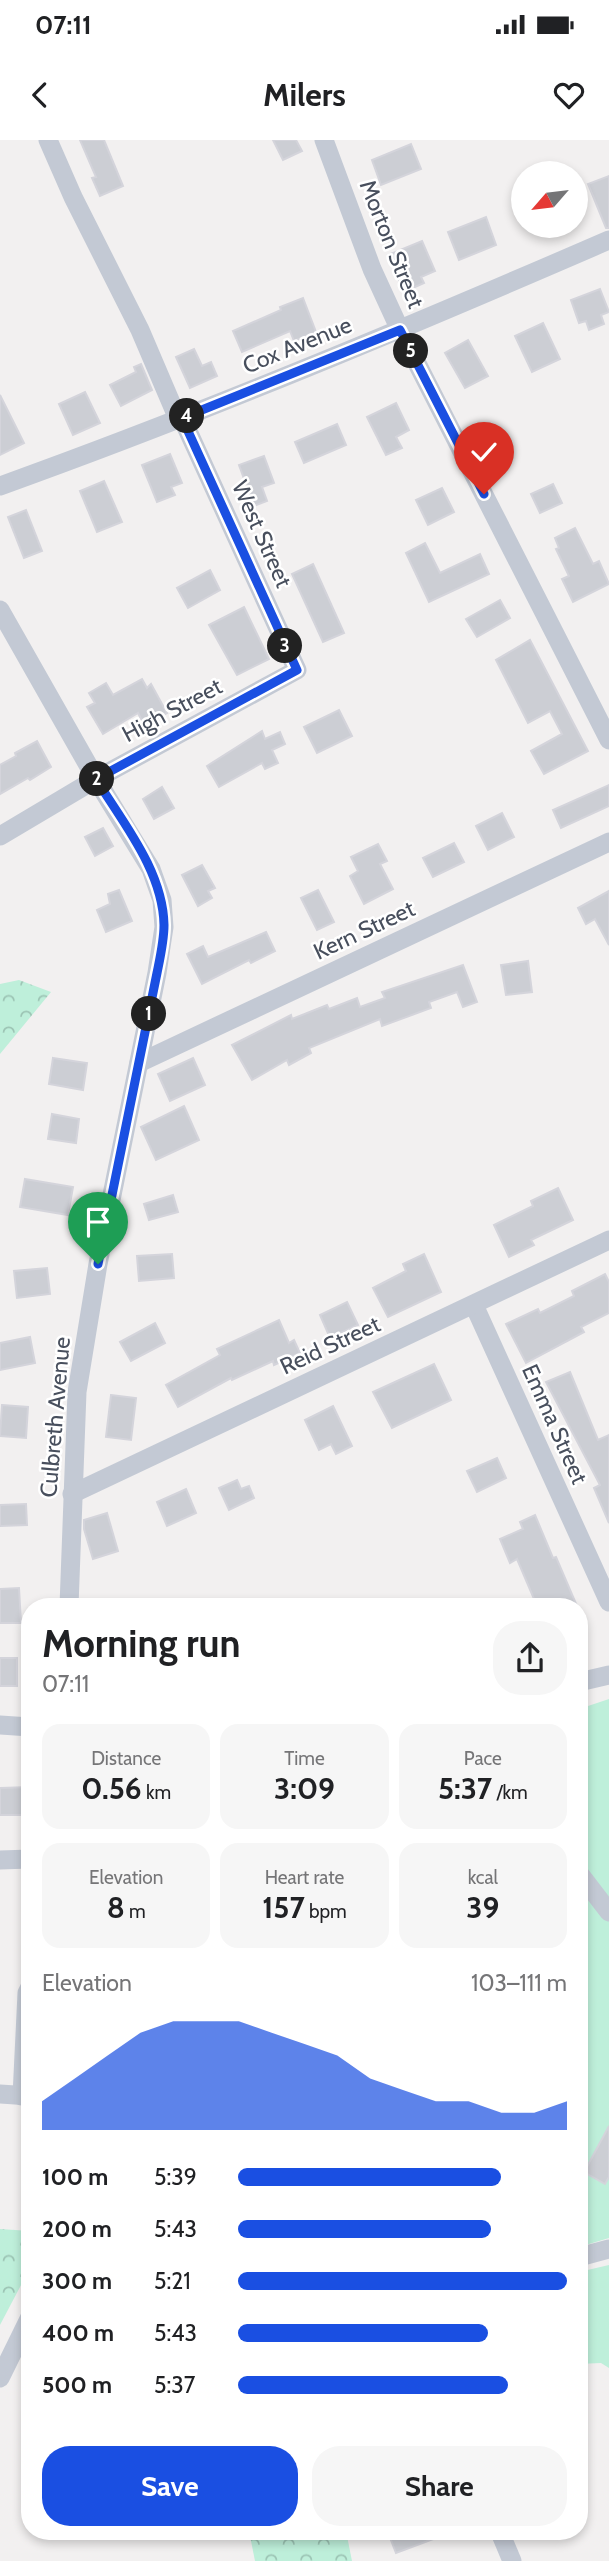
<!DOCTYPE html>
<html lang="en">
<head>
<meta charset="utf-8">
<style>
  :root { --surface:#fff; --page:#f6f6f6; --text:#202124; --muted:#757577; --accent:#1a4fe2 }
  body { margin:0; font-family:Cabin,sans-serif; background:var(--page); color:var(--text); height:100vh; display:flex; flex-direction:column; font-size:26px; white-space:nowrap }
  * { box-sizing:border-box; margin:0 }
  p { font-size:23px; color:var(--muted) }
  .icon { flex:none; width:38px; height:38px; fill:none; stroke:currentColor; stroke-width:2; stroke-linecap:round; stroke-linejoin:round }
  .map { position:relative; flex:1; overflow:hidden }
  .details { position:absolute; left:21px; top:1458px; width:567px; height:942px; display:flex; flex-direction:column; background:var(--surface); border-radius:28px; box-shadow:0 4px 10px #0003 }
  .details>* { flex:none }
  .needle { width:46px; rotate:242deg }
  .fabs { position:absolute; left:511px; top:21px; display:grid; gap:14px }
  .fabs a { display:grid; place-items:center; width:77px; height:77px; border-radius:50%; background:var(--surface); box-shadow:0 4px 10px #0003; font-size:35px }
  .pin { position:absolute; display:grid; place-items:center; width:60px; height:60px; color:#fff; margin:-72px -30px; border-radius:50% 50% 50% 0; rotate:-45deg; box-shadow:0 0 7px #0007 }
  .pin .icon { rotate:45deg }
  .km { position:absolute; width:35px; height:35px; margin:-18px; border-radius:50%; background:#222; color:#fff; font-size:19px; line-height:35px; text-align:center }
  .round { display:grid; place-items:center; flex:none; width:74px; height:74px; border-radius:28px; background:var(--page) }
  .overview { display:flex; align-items:center; justify-content:space-between; height:119px; padding:0 21px }
  h1 { font-size:38px; font-weight:700; line-height:52px }
  .stats { display:grid; grid-template-columns:repeat(3,1fr); gap:10px; height:119px; padding:7px 21px }
  .stats div { display:grid; align-content:center; border-radius:18px; background:var(--page); text-align:center }
  .stats b { font-size:30px; font-weight:700 }
  .stats small { font-size:19px; font-weight:400 }
  .stats p { font-size:19px }
  .chart { height:196px; padding:14px 21px }
  .chart p { display:flex; justify-content:space-between }
  .chart svg { width:100%; height:126px; margin-top:7px; fill:var(--accent); opacity:.7 }
  .primary-button { display:flex; gap:14px; margin-top:auto; padding:14px 21px }
  .primary-button a { flex:1; height:80px; border-radius:28px; background:var(--accent); color:#fff; font-size:28px; font-weight:700; line-height:80px; text-align:center }
  .primary-button a+a { background:var(--page); color:var(--text) }
  ul { padding:0 21px; list-style:none; font-size:23px }
  li { display:grid; grid-template-columns:112px 84px 1fr; align-items:center; height:52px }
  li i { height:18px; border-radius:9px; background:var(--accent) }
  .status { display:flex; justify-content:space-between; align-items:center; height:49px; padding:0 35px; background:var(--surface); direction:ltr }
  .status svg { height:19px; fill:currentColor }
  header { display:flex; justify-content:space-between; align-items:center; height:91px; padding:0 21px; background:var(--surface); font-size:32px; font-weight:700 }
  .map>svg:first-child { display:block }
  .forest { fill:url(#forest-crowns) }
  .park { fill:#beefda }
  .building { fill:#ccced4; stroke:#d4d4db; stroke-width:2 }
  .lines { fill:none; stroke-linecap:round; stroke-linejoin:round }
  .minor { stroke:#c3c9d4; stroke-width:19 }
  .route-casing { stroke:#fff; stroke-width:14 }
  .route { stroke:#1a4fe2; stroke-width:9 }
  .labels { text-anchor:middle; stroke-width:5; stroke-linejoin:round; paint-order:stroke }
  .street-label { font-size:23px; fill:#484f5d; stroke:#fff }
</style>
</head>
<body>
<div class="status"><b>07:11</b><svg viewBox="0 0 49 12"><path d="M0 12V9h3v3zM5 12V6h3v6zM10 12V3h3v9zM15 12V0h3v12zM26 1h20v11H26zM47 4h2v5h-2z"/></svg></div>
<header><svg class="icon" aria-label="back" viewBox="0 0 24 24"><path d="M15 5l-7 7 7 7"/></svg>Milers<svg class="icon" aria-label="heart" viewBox="0 0 24 24"><path d="M12 20l-8-8c-3-5 5-10 8-4 3-6 11-1 8 4z"/></svg></header>
<div class="map">
<svg width="609" height="2421" viewBox="0 0 609 2421">
  <defs>
    <pattern id="forest-crowns" width="20" height="18" patternUnits="userSpaceOnUse" patternTransform="scale(1.75)"><rect width="20" height="18" fill="#beefda"/><path d="M2 6a3 3 0 1 1 6 0M12 15a3 3 0 1 1 6 0" fill="none" stroke="#9cc4b4"/></pattern>
  </defs>
  <rect width="100%" height="100%" fill="#f2f0f0"/>
  <g class="forest">
    <path d="M19,840l32,12 -51,62v-70z"/>
    <path d="M0,2089l30,2v37l-30,57z"/>
    <path d="M249,2391h97l6,30h-97z"/>
  </g>
  <g class="park">
    <path d="M609,1559v539l-30,9v-538z"/>
    <path d="M609,2125v103l-8,-5 -22,1v-92z"/>
  </g>
  <g class="building">
    <path d="M80,0h24l19,46 -23,10 -8,-18 4,-1z"/>
    <path d="M273,0h23l6,11 -19,9z"/>
    <path d="M411,4l10,25 -40,16 -9,-25z"/>
    <path d="M609,36v52h-3l-18,-44z"/>
    <path d="M486,77l10,28 -37,15 -11,-28z"/>
    <path d="M422,101l13,30 -14,6 3,6 -20,9 -16,-37z"/>
    <path d="M600,149l9,23 -8,3 3,9 -15,6 -3,-9 -7,2 -8,-23z"/>
    <path d="M303,158l13,34 -22,9 -4,-10 -48,21 -9,-21 48,-21 -1,-3z"/>
    <path d="M543,183l17,36 -28,13 -17,-36z"/>
    <path d="M468,200l20,36 -23,12 -20,-35z"/>
    <path d="M194,209l8,17 9,-4 6,14 -27,12 -14,-31z"/>
    <path d="M141,224l11,26 -31,16 -11,-21 26,-13 -2,-5z"/>
    <path d="M85,252l15,31 -27,12 -14,-31z"/>
    <path d="M0,255l24,48 -24,12z"/>
    <path d="M396,263l13,27 -13,7 6,11 -16,7 -19,-38z"/>
    <path d="M337,284l9,21 -42,18 -9,-21z"/>
    <path d="M170,314l12,29 -11,4 4,8 -18,7 -15,-37z"/>
    <path d="M264,316l10,27 -12,4 5,14 -13,5 -15,-41z"/>
    <path d="M104,341l18,41 -25,10 -17,-41z"/>
    <path d="M553,344l9,19 -22,10 -9,-19z"/>
    <path d="M442,348l12,24 -26,13 -12,-25z"/>
    <path d="M26,370l16,41 -18,7 -16,-41z"/>
    <path d="M575,388l18,36 6,-3 10,23 -36,18 -11,-23 7,-3 -13,-27 3,-1 -4,-10z"/>
    <path d="M425,403l15,30 40,-19 9,20 -60,28 -23,-49z"/>
    <path d="M313,424l31,69 -21,9 -31,-68z"/>
    <path d="M210,430l10,20 -32,18 -11,-20z"/>
    <path d="M500,460l10,18 -33,19 -11,-18z"/>
    <path d="M244,467l25,52 -32,16 -28,-50z"/>
    <path d="M530,500l58,111 -44,23 -13,-23 31,-17 -12,-23 -22,12 -32,-63z"/>
    <path d="M142,539l5,9 4,-4 16,29 -23,12 -6,-12 -35,21 -16,-27 8,-4 -6,-10 17,-10 7,12z"/>
    <path d="M339,570l13,26 -35,17 -13,-26z"/>
    <path d="M262,591l3,8 15,-7 5,12 -13,6 6,13 -13,6 -3,-6 -43,24 -12,-21z"/>
    <path d="M37,601l14,26 -21,13 -2,-2 -28,16v-29l16,-9 -1,-3z"/>
    <path d="M609,645v21l-48,22 -8,-18z"/>
    <path d="M162,647l12,21 -20,11 -11,-20z"/>
    <path d="M502,673l12,24 -26,13 -12,-24z"/>
    <path d="M103,688l10,18 -18,10 -10,-19z"/>
    <path d="M454,703l10,19 -31,15 -10,-19z"/>
    <path d="M378,704l9,17 -7,3 13,25 -29,15 -14,-28 8,-5 -7,-14z"/>
    <path d="M202,725l13,23 -7,3 4,7 -14,8 -16,-31z"/>
    <path d="M119,750l13,31 -26,11 -9,-22 13,-6 -2,-10z"/>
    <path d="M318,750l16,32 -17,8 -16,-32z"/>
    <path d="M609,751v54l-14,-26 -9,5 -8,-16z"/>
    <path d="M266,792l9,19 -24,12 -2,-3 -47,24 -15,-30 16,-8 5,11z"/>
    <path d="M528,821l4,31 -26,3 -5,-30z"/>
    <path d="M463,825l14,37 -14,5 -6,-15 -28,10 2,6 -49,18 -2,-7 -71,29 2,5 -22,12 -2,-5 -35,20 -20,-35 59,-30 1,4 35,-14 2,4 28,-11 3,9 25,-9 -3,-6z"/>
    <path d="M53,918l34,5 -4,27 -34,-6z"/>
    <path d="M193,918l12,27 -35,16 -12,-27z"/>
    <path d="M184,966l15,34 -43,20 -15,-33z"/>
    <path d="M52,974l27,5 -3,24 -28,-4z"/>
    <path d="M25,1039l48,8 -5,28 -48,-8z"/>
    <path d="M558,1048l15,32 -42,20 3,5 -25,12 -15,-32 39,-19 -2,-5z"/>
    <path d="M173,1055l5,17 -29,8 -5,-16z"/>
    <path d="M172,1114l2,24 -35,3 -2,-25z"/>
    <path d="M424,1114l17,38 -53,25 -15,-29 33,-17 -3,-7z"/>
    <path d="M47,1128l3,26 -33,4 -3,-27z"/>
    <path d="M605,1134l4,8v31l-28,14 3,5 -58,31 -20,-39 32,-15 2,4 34,-17 -2,-5z"/>
    <path d="M347,1162l11,23 -28,13 -10,-23z"/>
    <path d="M279,1180l10,23 5,-3 6,13 -26,12 -1,-4 -41,19 -1,-2 -53,29 -12,-22 54,-30 -3,-6z"/>
    <path d="M155,1183l10,20 -34,18 -11,-19z"/>
    <path d="M30,1197l5,26 -35,7v-27z"/>
    <path d="M434,1224l17,36 -59,28 -19,-36z"/>
    <path d="M570,1232l28,68 11,-5v88l-15,-35 6,-3 -54,-103z"/>
    <path d="M111,1255l25,3 -5,42 -25,-3z"/>
    <path d="M2,1265l26,2 -2,31 -26,-2z"/>
    <path d="M333,1266l19,40 -16,8 -5,-10 -12,6 -14,-30z"/>
    <path d="M497,1318l9,20 -29,14 -10,-21z"/>
    <path d="M237,1340l4,9 8,-3 5,12 -25,12 -10,-22z"/>
    <path d="M186,1349l10,24 -29,13 -10,-24z"/>
    <path d="M26,1364l1,21 -27,1v-21z"/>
    <path d="M107,1373l11,38 -25,8 -9,-30v-9z"/>
    <path d="M535,1375l18,43 3,-1 21,49h-40l-20,-47 -7,4 -10,-24 23,-10 -3,-7z"/>
    <path d="M19,1448l2,35h-21v-34z"/>
    <rect x="0" y="1518" width="17" height="28"/>
    <path d="M30,1647v28h-30v-27z"/>
    <path d="M609,1986v51l-4,7 -21,-12z"/>
    <path d="M387,2390h65v2l-56,21z"/>
  </g>
  <g class="lines">
    <g class="minor">
      <path d="M48,0l25,57 67,133 38,89"/>
      <path d="M324,0l48,129 28,61 209,410"/>
      <path d="M0,346c206,-74 408,-159 609,-246"/>
      <path d="M0,470l96,169 55,90 11,31 2,27 -7,46 -59,291 -21,128 -8,214"/>
      <path d="M0,696l96,-57 201,-109 -115,-252"/>
      <path d="M139,923l470,-221"/>
      <path d="M474,1165l135,297"/>
      <path d="M72,1354l537,-254"/>
      <path d="M579,1542l30,-7"/>
      <path d="M0,1585l30,2"/>
      <path d="M0,1720l30,-1"/>
      <path d="M579,1733l30,39"/>
      <path d="M0,1954l30,2"/>
      <path d="M22,1956l5,-103 3,-6"/>
      <path d="M579,2117l30,-8"/>
      <path d="M0,2238l30,-61"/>
      <path d="M499,2390l13,31"/>
    </g>
  </g>
  <g class="lines">
    <defs>
      <path id="route" d="M98,1124l59,-291c3,-15 7,-32 7,-48 -1,-54 -41,-102 -68,-146l201,-109 -115,-252 218,-88 84,164"/>
    </defs>
    <use href="#route" class="route-casing"/>
    <use href="#route" class="route"/>
  </g>
  <g class="labels">
    <g class="street-label">
      <text transform="translate(392 104) rotate(68)" y="8">Morton Street</text>
      <text transform="translate(297 205) rotate(-22)" y="8">Cox Avenue</text>
      <text transform="translate(262 394) rotate(66)" y="8">West Street</text>
      <text transform="translate(172 570) rotate(-28)" y="8">High Street</text>
      <text transform="translate(364 790) rotate(-25)" y="8">Kern Street</text>
      <text transform="translate(330 1205) rotate(-25)" y="8">Reid Street</text>
      <text transform="translate(55 1277) rotate(-85)" y="8">Culbreth Avenue</text>
      <text transform="translate(555 1284) rotate(66)" y="8">Emma Street</text>
    </g>
  </g>
</svg>
<div class="fabs">
<a><svg class="needle" viewBox="-14 -14 28 28"><path d="M0-13l5 13h-10z" fill="#e53935"/><path d="M0 13l5-13h-10z" fill="#757577"/></svg></a>
</div>
<div class="pin" style="left:98px;top:1124px;background:#1e9e55"><svg class="icon" aria-label="arrive" viewBox="0 0 24 24"><path d="M6 21V4h12l-3 4 3 4H6"/></svg></div>
<div class="pin" style="left:484px;top:354px;background:#d93025"><svg class="icon" aria-label="check" viewBox="0 0 24 24"><path d="M5 12l5 5 9-10"/></svg></div>
<b class="km" style="left:149px;top:874px">1</b>
<b class="km" style="left:97px;top:639px">2</b>
<b class="km" style="left:285px;top:506px">3</b>
<b class="km" style="left:187px;top:276px">4</b>
<b class="km" style="left:411px;top:211px">5</b>
<section class="details">
<div class="overview"><div><h1>Morning run</h1><p>07:11</p></div><a class="round"><svg class="icon" aria-label="share" viewBox="0 0 24 24"><path d="M12 15V3M7 8l5-5 5 5M5 13v7h14v-7"/></svg></a></div>
<div class="stats">
<div><p>Distance</p><b>0.56<small> km</small></b></div>
<div><p>Time</p><b>3:09</b></div>
<div><p>Pace</p><b>5:37<small> /km</small></b></div>
</div>
<div class="stats">
<div><p>Elevation</p><b>8<small> m</small></b></div>
<div><p>Heart rate</p><b>157<small> bpm</small></b></div>
<div><p>kcal</p><b>39</b></div>
</div>
<div class="chart"><p><span>Elevation</span>103–111 m</p>
<svg viewBox="0 0 160 44" preserveAspectRatio="none"><path d="M0 44V34L10 26L20 18L30 10L40 6L50 6L60 6L70 10L80 14L90 18L100 26L110 30L120 34L130 34L140 38L150 38L160 34V44z"/></svg>
</div>
<ul>
<li><b>100 m</b>5:39<i style="width:80%"></i></li>
<li><b>200 m</b>5:43<i style="width:77%"></i></li>
<li><b>300 m</b>5:21<i style="width:100%"></i></li>
<li><b>400 m</b>5:43<i style="width:76%"></i></li>
<li><b>500 m</b>5:37<i style="width:82%"></i></li>
</ul>
<div class="primary-button"><a>Save</a><a>Share</a></div>
</section>
</div>
</body>
</html>
